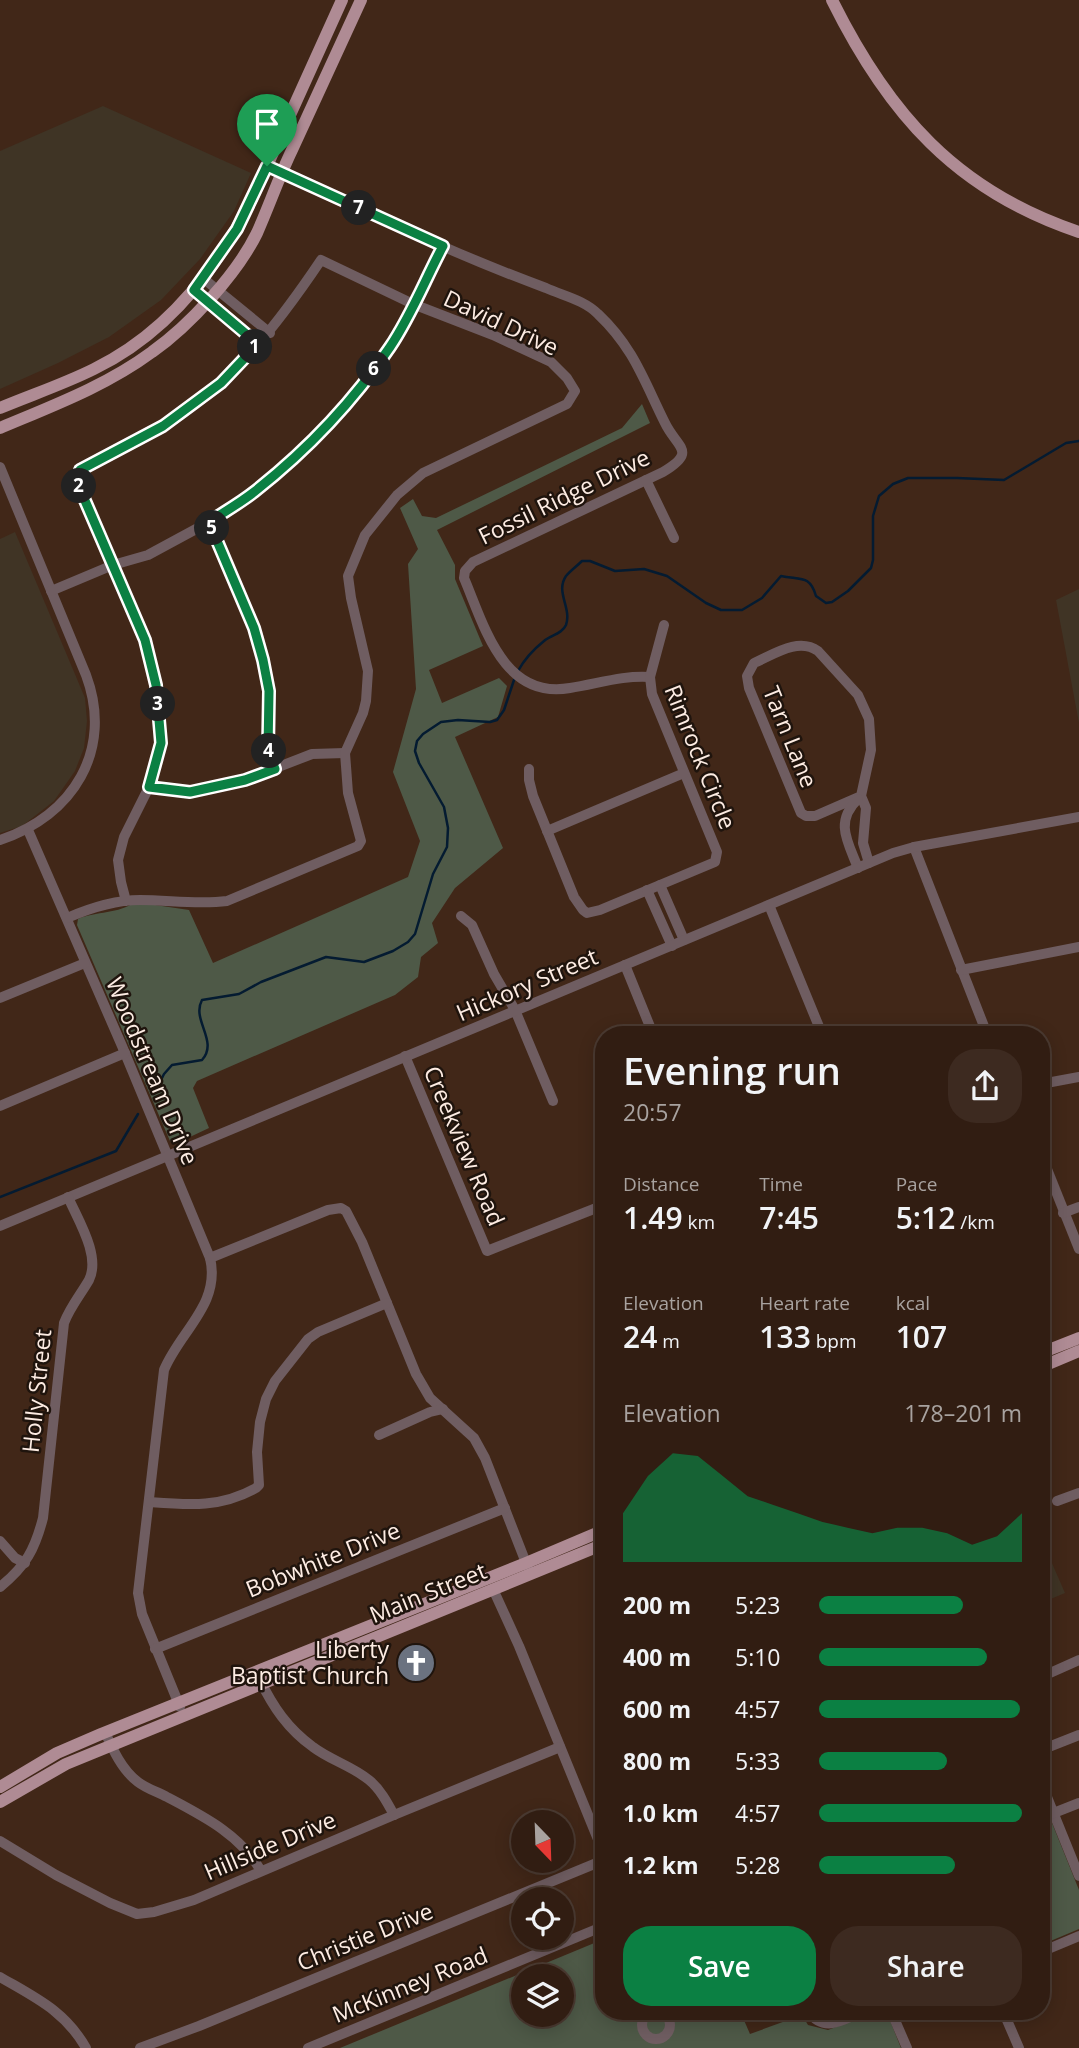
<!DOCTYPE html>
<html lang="en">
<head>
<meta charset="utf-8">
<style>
  :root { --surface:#311d12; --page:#3d2a20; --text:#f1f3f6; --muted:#a8a29f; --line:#4c3b32; --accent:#0b8043 }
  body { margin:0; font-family:"Open Sans",sans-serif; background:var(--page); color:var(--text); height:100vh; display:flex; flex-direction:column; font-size:26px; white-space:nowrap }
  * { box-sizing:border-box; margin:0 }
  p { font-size:23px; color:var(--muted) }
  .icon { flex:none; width:38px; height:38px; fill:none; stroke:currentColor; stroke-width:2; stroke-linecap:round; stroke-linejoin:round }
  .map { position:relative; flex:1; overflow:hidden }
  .side { position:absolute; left:595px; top:1026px; width:455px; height:994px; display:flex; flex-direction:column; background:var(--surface); border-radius:28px; box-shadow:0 4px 18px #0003,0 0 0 2px var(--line) }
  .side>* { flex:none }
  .needle { width:46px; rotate:157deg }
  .controls { position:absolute; left:511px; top:1810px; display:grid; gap:14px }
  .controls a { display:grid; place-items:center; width:63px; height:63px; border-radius:50%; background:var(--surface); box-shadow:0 4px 18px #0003,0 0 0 2px var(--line); font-size:35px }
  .pin { position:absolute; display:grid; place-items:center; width:60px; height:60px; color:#fff; margin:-72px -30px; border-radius:50% 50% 50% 0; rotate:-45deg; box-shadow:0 0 7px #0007 }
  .pin .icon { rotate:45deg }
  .km { position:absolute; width:35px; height:35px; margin:-18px; border-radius:50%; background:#222; color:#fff; font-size:19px; line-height:35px; text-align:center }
  .round { display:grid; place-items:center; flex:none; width:74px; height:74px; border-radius:28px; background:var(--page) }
  .headline { display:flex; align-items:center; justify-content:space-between; height:119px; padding:0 28px }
  h1 { font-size:38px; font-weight:600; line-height:52px }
  .figures { display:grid; grid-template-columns:repeat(3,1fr); gap:10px; height:119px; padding:7px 28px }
  .figures div { display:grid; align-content:center }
  .figures b { font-size:30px; font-weight:600 }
  .figures small { font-size:19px; font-weight:400 }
  .figures p { font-size:19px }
  .chart { height:196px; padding:14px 28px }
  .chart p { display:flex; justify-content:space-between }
  .chart svg { width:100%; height:126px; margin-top:7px; fill:var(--accent); opacity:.7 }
  .action { display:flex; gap:14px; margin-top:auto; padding:14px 28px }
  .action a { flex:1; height:80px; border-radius:28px; background:var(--accent); color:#fff; font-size:28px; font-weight:600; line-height:80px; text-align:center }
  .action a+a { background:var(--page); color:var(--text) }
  ul { padding:0 28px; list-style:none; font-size:23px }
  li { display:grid; grid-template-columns:112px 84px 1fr; align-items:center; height:52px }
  li i { height:18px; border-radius:9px; background:var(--accent) }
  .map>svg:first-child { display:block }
  .commercial { fill:#3f3425 }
  .education { fill:#403425 }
  .green { fill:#4e5947; fill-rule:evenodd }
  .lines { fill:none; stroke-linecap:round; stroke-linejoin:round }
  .stream { stroke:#041b31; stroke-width:2.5 }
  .minor { stroke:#6f5d61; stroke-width:10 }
  .major { stroke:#af8b94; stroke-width:12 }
  .route-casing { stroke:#fff; stroke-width:14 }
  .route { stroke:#0b8043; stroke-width:9 }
  .labels { text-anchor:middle; stroke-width:5; stroke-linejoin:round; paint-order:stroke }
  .street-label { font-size:23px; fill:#fdece3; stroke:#1f140d }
  .poi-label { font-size:23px; fill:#fdece3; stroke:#1f140d; text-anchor:end }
</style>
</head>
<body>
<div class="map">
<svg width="1079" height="2048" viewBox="0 0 1079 2048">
  <rect width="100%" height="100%" fill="#412718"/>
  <g class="commercial">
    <path d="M103,106l148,67 -17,38 -34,48 -39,41 -52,37 -51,26 -58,26v-238z"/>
    <path d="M1041,1538l24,55 -24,10z"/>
  </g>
  <g class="education">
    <path d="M15,532l70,166 2,23 -3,27 -9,23 -21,30 -32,25 -22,7v-294z"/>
    <path d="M1079,589v134l-23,-123z"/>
  </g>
  <g class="green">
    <path d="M642,404l8,19 -213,107 18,35v14l28,67 -54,24 13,33 57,-25 8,8 -9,31 -43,20 48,111 -48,40 -23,35 6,20 -17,14 -3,20 -23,18 -198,86 -4,7 16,40 -34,16 -5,-3 -93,-216 1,-6c18,-8 41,-5 57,-17l54,8 24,53 195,-86 12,-36 -27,-69 23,-83 -8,-125 10,-15 -18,-41 13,-9 9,17 14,2 186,-90z"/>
    <path d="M1050,1818l29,72v39l-38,16v-123z"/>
    <path d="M604,1939v72h136l10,23 52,-19 6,10 20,5 46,-18 13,1 14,35h-561zM523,1976h39v38h-39z"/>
  </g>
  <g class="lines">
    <g class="stream">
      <path d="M518,671c6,-11 16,-22 26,-30 7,-6 18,-7 22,-16 6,-17 -11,-33 0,-49 4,-5 11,-10 16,-15h8l25,10 29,-2 23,7 39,27 15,7h21l20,-12 19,-22c20,4 29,-1 35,20l10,7 6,-1 16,-11 23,-23 2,-8v-44l6,-20 14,-12 15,-6h49l47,2 62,-37 13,-2"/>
      <path d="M154,1094l10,-20 8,-9 30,-5c17,-19 -11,-40 0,-60l37,-6 22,-12 65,-25 38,5 29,-11 15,-9 7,-8 18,-60 14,-27 1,-19 -4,-21 -25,-44 -4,-12 2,-10 6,-7 18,-12 17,-2 32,2 7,-2 7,-10 11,-33"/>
      <path d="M0,1197l116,-46 22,-37"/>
    </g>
    <g class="minor">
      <path d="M267,166c60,23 116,55 175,80 34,15 69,29 104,42 18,8 38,12 52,26 36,34 46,67 67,109 12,25 33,28 -2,49l-190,90 -8,9 -1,7c20,47 39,122 106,110 27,-4 53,-13 80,-11"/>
      <path d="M204,279l66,54"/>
      <path d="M194,290l65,54"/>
      <path d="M0,467l86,208c28,75 -13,141 -86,165"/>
      <path d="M646,480l28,58"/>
      <path d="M209,522l45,106 9,32 6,31 -1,59 7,19"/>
      <path d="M51,591l62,-26 35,-10 61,-33 44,-29 46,-40 59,-61 32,-45 15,-25 38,-76"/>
      <path d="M529,769v11l4,16 41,101 9,13 4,3 13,-3 115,-48 2,-10 -65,-158 -2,-17 14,-52"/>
      <path d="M149,787l41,4 20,-3 35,-8 67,-26 33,-1"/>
      <path d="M861,796l-46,20h-9l-5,-3 -52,-125 -2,-12 7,-13c19,-8 44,-26 64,-12l40,44 11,24 2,31 -10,46 5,12 -3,35 6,20"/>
      <path d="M28,830l94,216 88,212c11,46 -30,73 -46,112l-26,223 4,21 38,93"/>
      <path d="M547,831l137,-58"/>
      <path d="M914,847l73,187"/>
      <path d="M858,868c-10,-26 -24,-46 0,-69"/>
      <path d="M660,885l24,55"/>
      <path d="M647,890l25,56"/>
      <path d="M769,905l53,129"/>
      <path d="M461,916l11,9 22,49 21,36 38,91"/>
      <path d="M67,918c23,-10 47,-18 73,-18 29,0 58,5 87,1l131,-55 3,-5 -13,-48 -3,-40 18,-40 3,-12 2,-30 -17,-73 -3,-22 17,-41 32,-40 26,-22 144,-69 8,-13 -8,-13 -16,-16 -58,-27 -80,-31 -92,-44c-43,64 -92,128 -159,167 -27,16 -56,27 -82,43l-3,12 68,158 11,45 5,44v14l-12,44 -25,50 -6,23 3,22 5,19"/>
      <path d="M625,965l28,69"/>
      <path d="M961,970l118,-23"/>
      <path d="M0,998l85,-35"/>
      <path d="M405,1056l82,195 117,-46"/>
      <path d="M1041,1084l38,-7"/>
      <path d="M0,1106l125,-53"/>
      <path d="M1041,1154l38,95"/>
      <path d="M1063,1213l16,-6"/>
      <path d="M0,1226l893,-373 21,-6 165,-30"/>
      <path d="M210,1258l118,-48 13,-2 5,3 16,31 54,132 14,24 44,40 11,20 43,110"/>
      <path d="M379,1435l51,-23 13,-3"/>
      <path d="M1057,1501l22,-8"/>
      <path d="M149,1502c40,3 71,6 107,-14l3,-3 -2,-33 3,-30 6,-23 9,-18 33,-42 10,-7 69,-29"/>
      <path d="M0,1541l15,17 10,5"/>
      <path d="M0,1587c26,-21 35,-38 43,-69l21,-195c6,-16 17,-29 25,-43 12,-24 -11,-60 -21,-83"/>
      <path d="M493,1589l26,57 85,208"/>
      <path d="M155,1649l350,-141"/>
      <path d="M1041,1677l38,-17"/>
      <path d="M260,1680c13,27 28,49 53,67 17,13 39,19 56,33 11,9 18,22 25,35"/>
      <path d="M598,1683l6,-2"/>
      <path d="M105,1732c8,18 17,38 33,50 9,7 20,10 29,15 36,19 74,38 94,74"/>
      <path d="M1041,1750l38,-15"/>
      <path d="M1041,1782l38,94"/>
      <path d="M1041,1818l38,-15"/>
      <path d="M0,1841l56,34 54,28 27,11 17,-2 40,-12 200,-85 166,-68"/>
      <path d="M1041,1952l38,-16"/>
      <path d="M0,1977c36,21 65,34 86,71"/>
      <circle cx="656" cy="2025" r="14"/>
      <path d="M808,2011c16,23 34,9 56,0"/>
      <path d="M891,2011l16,37"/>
      <path d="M1003,2011l16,37"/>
      <path d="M140,2048l59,-22 405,-166"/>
      <path d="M308,2048l296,-122"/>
    </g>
    <g class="major">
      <path d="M832,0c56,113 124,191 247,232"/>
      <path d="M0,408c31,-13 64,-24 94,-39 72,-35 123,-100 158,-170l90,-199"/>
      <path d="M0,428c52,-22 106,-42 152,-76 37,-26 85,-78 105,-119 12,-27 22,-56 35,-83 23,-50 46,-100 69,-150"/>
      <path d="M1041,1353l38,-15"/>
      <path d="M1041,1367l38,-16"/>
      <path d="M0,1787l57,-34 44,-19 425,-171 78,-33"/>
      <path d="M0,1802l66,-38 538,-220"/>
    </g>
  </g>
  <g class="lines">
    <defs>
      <path id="route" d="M267,166l176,80c-18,34 -32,70 -53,101 -37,55 -84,104 -136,145 -14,11 -30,20 -45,30l45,106 9,32 6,31 -1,59 7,19 -30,11 -55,12 -41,-5 12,-44 -5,-58 -11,-45 -68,-158 3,-12 83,-44 58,-43 37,-39 -64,-54 43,-61z"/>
    </defs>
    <use href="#route" class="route-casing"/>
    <use href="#route" class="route"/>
  </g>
  <defs>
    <symbol id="church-disc" viewBox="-11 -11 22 22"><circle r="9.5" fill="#6b7280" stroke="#1f140d"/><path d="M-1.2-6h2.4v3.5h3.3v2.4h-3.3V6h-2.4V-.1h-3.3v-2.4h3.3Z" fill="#fff"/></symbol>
  </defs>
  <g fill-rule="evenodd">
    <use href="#church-disc" x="394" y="1641" width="44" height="44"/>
  </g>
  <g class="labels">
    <g class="street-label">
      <text transform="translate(501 323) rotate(25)" y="8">David Drive</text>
      <text transform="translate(564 497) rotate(-26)" y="8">Fossil Ridge Drive</text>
      <text transform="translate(790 737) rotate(68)" y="8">Tarn Lane</text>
      <text transform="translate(700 757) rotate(68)" y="8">Rimrock Circle</text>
      <text transform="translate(527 985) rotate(-23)" y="8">Hickory Street</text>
      <text transform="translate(152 1071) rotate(67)" y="8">Woodstream Drive</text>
      <text transform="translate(464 1146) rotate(67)" y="8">Creekview Road</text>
      <text transform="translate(37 1391) rotate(-84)" y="8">Holly Street</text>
      <text transform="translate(323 1560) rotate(-22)" y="8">Bobwhite Drive</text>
      <text transform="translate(428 1593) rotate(-22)" y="8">Main Street</text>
      <text transform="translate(270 1846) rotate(-23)" y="8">Hillside Drive</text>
      <text transform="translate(365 1937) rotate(-22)" y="8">Christie Drive</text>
      <text transform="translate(410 1985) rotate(-22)" y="8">McKinney Road</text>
    </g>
    <g class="poi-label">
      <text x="389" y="1658">Liberty<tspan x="389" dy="26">Baptist Church</tspan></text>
    </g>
  </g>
</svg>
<div class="controls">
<a><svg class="needle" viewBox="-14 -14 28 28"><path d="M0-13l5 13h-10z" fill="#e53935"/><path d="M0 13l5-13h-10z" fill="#a8a29f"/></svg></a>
<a><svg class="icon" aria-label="locate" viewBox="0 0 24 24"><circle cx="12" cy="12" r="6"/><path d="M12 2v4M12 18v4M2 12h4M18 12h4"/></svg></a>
<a><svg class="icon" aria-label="layers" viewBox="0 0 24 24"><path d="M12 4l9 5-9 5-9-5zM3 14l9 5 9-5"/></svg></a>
</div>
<div class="pin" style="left:267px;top:166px;background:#1e9e55"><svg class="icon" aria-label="arrive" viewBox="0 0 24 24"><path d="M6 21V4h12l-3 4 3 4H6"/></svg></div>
<b class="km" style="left:255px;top:347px">1</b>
<b class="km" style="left:79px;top:486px">2</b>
<b class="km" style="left:158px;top:704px">3</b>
<b class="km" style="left:269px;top:751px">4</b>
<b class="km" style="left:212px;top:528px">5</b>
<b class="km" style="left:374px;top:369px">6</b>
<b class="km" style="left:359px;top:208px">7</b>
<section class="side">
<div class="headline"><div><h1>Evening run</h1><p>20:57</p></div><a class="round"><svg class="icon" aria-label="share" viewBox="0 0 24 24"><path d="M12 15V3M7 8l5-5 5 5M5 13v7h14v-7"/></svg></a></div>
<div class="figures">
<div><p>Distance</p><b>1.49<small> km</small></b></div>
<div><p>Time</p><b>7:45</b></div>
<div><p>Pace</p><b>5:12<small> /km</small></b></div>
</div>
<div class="figures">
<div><p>Elevation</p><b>24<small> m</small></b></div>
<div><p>Heart rate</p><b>133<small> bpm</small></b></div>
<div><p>kcal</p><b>107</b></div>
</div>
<div class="chart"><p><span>Elevation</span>178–201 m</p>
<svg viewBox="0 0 160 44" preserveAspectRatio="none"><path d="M0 44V27L10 14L20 6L30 7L40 14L50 21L60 24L70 27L80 30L90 32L100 34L110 32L120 32L130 34L140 38L150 35L160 27V44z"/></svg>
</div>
<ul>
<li><b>200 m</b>5:23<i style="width:71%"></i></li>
<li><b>400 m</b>5:10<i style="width:83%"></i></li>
<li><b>600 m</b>4:57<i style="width:99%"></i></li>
<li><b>800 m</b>5:33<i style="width:63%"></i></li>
<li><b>1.0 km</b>4:57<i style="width:100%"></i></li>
<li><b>1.2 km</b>5:28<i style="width:67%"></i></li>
</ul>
<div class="action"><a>Save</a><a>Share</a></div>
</section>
</div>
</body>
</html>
